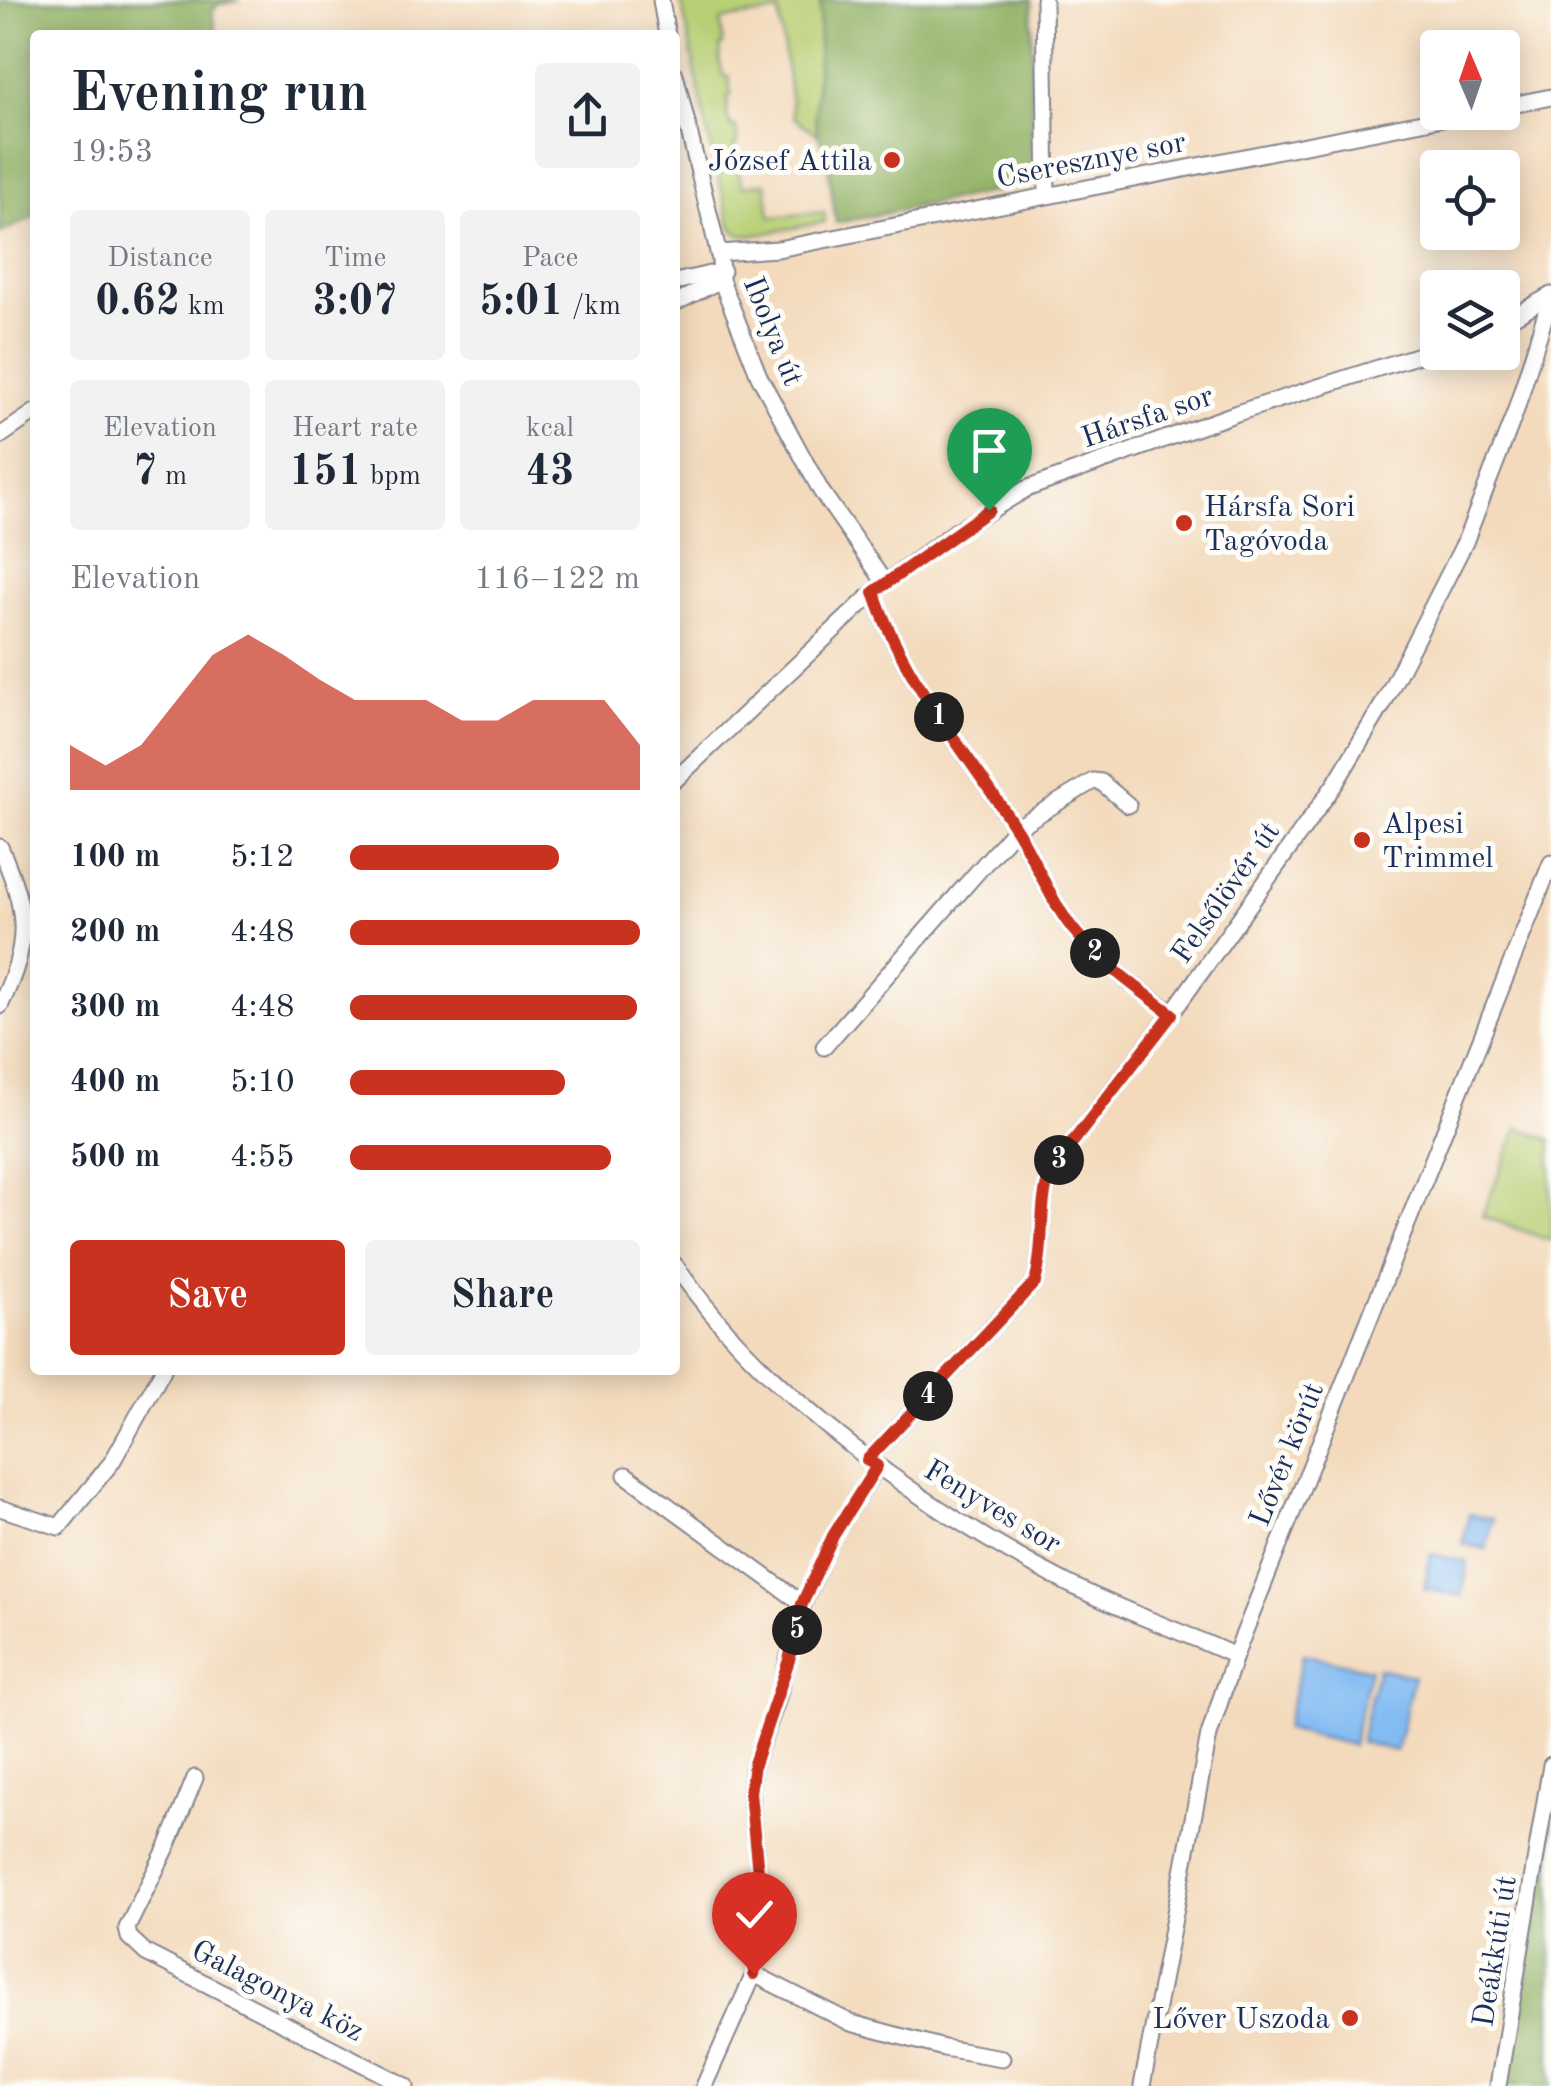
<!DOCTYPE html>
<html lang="en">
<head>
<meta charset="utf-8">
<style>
  :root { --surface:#fff; --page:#f2f2f3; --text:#1f2937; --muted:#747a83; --accent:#c8321e }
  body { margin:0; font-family:"Old Standard TT",serif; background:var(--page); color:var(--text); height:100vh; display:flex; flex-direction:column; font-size:38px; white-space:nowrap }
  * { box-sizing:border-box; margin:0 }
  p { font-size:32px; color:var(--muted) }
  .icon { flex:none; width:55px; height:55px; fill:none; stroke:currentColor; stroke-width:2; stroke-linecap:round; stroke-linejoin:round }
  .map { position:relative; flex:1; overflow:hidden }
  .drawer { position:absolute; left:30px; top:30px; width:650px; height:1345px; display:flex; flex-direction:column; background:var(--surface); border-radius:10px; box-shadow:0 5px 25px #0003 }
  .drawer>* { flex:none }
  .needle { width:65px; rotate:358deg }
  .buttons { position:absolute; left:1420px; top:30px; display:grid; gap:20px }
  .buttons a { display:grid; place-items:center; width:100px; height:100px; border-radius:10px; background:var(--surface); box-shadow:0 5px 25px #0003; font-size:50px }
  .pin { position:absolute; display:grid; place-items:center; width:85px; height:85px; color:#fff; margin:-102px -42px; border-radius:50% 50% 50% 0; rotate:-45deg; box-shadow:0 0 10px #0007 }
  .pin .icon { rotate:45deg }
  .km { position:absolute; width:50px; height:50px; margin:-25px; border-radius:50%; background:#222; color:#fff; font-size:28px; line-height:50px; text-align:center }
  .round { display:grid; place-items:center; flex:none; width:105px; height:105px; border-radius:10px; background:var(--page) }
  .head { display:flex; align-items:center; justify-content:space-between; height:170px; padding:0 40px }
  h1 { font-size:55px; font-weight:700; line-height:75px }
  .figures { display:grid; grid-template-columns:repeat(3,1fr); gap:15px; height:170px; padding:10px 40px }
  .figures div { display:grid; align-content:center; border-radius:10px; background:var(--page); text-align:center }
  .figures b { font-size:42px; font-weight:700 }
  .figures small { font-size:28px; font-weight:400 }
  .figures p { font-size:28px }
  .chart { height:280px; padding:20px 40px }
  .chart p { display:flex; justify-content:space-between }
  .chart svg { width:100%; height:180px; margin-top:10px; fill:var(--accent); opacity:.7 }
  .button { display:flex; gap:20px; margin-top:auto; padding:20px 40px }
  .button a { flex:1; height:115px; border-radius:10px; background:var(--accent); color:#fff; font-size:40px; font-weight:700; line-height:115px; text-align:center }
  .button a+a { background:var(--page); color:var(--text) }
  ul { padding:0 40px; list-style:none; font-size:32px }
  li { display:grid; grid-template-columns:160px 120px 1fr; align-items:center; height:75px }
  li i { height:25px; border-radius:12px; background:var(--accent) }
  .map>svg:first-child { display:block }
  .green { fill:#b8cf74; stroke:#6a7f69; stroke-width:2.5 }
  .forest { fill:#92b266; stroke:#567062; stroke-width:2.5 }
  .water { fill:#83bbf3; stroke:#4f75a8; stroke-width:2.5 }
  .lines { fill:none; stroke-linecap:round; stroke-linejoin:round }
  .minor-casing { stroke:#87848d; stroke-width:19 }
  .minor { stroke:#fff; stroke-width:15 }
  .route-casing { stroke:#fff; stroke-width:20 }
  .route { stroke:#c8321e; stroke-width:12 }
  .poi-dot { fill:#c8321e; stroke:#fdfcf7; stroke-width:4 }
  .labels { text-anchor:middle; stroke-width:10; stroke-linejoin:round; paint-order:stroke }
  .street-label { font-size:30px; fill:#1b2f5e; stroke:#fdfcf7 }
  .poi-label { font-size:30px; fill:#1b2f5e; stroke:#fdfcf7; text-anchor:end }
</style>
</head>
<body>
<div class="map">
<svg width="1551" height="2086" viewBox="0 0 1551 2086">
  <rect width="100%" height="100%" fill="#fdfcf7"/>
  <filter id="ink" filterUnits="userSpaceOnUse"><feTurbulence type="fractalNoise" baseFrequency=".01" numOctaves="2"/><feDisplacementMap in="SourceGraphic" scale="20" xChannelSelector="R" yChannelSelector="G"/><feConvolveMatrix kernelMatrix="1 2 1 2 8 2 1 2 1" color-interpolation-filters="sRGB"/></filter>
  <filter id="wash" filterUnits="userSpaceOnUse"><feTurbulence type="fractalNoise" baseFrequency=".0048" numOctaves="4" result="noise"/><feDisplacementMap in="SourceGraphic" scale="40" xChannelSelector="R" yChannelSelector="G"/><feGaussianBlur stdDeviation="2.25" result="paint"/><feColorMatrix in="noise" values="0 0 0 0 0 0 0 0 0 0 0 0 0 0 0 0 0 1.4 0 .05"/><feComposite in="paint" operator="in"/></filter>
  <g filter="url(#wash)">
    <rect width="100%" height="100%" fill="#f3dabc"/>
    <g class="green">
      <path d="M681,0h140l-6,118 3,17 -25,-18 -14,-105 -58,8 2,25 -3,1 1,10 -2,1 4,19h6l2,20 -3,1 -1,19 4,11h5l1,17 -3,1v21l3,1 6,19 23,-3 4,34 54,-5 1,10 -75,14 -12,-2 -7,-7 -23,-92z"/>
      <path d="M1518,1128l33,12v101l-69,-25z"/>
    </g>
    <g class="forest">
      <path d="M0,0h241l-24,5 -5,8 5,22h-182v181l-35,17z"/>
      <path d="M821,0h211l-1,184 -195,39 -10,-72 -8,-16 -3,-17z"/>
      <path d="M1551,1821v265h-46l7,-23z"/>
    </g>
    <g class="water">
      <path d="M1469,1514l24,5 -7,30 -23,-5z"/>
      <path d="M1431,1554l37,8 -6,34 -38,-7z"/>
      <path d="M1303,1654l67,15 -18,76 -67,-16z"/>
      <path d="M1378,1668l36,8 -18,75 -36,-9z"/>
    </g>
  </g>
  <g filter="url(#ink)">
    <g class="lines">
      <defs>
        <g id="minor">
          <path d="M661,0l6,35"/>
          <path d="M1044,0l3,195"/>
          <path d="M675,74l45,185 1,21 38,96 62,115 64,92"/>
          <path d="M1502,107l49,-10"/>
          <path d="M718,253l60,-4 695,-137"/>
          <path d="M675,282l48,-11"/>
          <path d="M675,303l46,-23"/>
          <path d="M1502,323l49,-28"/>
          <path d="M0,436l35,-24"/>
          <path d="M874,592c29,89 92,159 142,237 21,33 35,76 62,106 27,31 60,54 94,78"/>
          <path d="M675,780l199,-188 81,-60 71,-43 211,-76 201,-64"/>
          <path d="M0,847c28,65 31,94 0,159"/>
          <path d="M824,1047l192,-219 77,-47 8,1 27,23"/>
          <path d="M675,1265c91,133 251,245 392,318 54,28 113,47 168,73"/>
          <path d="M867,1460l168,-178c11,-39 2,-74 16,-112l121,-157 85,-119 78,-110 48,-80 82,-162 50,-129 36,-117"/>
          <path d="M626,1475l177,129"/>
          <path d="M0,1508l59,19 53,-65 51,-92"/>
          <path d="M195,1778l-27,67 -41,83 2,9 17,16 260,133"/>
          <path d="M754,1974l97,49 93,25 58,10"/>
          <path d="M704,2086l50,-112 6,-82 -10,-99 4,-29 23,-63 26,-97 30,-68 44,-69"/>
          <path d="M1142,2086l67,-351 26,-79 316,-793"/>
          <path d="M1498,2086l53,-321"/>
        </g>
      </defs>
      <use href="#minor" class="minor-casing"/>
      <use href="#minor" class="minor"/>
    </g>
  </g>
  <g class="lines" filter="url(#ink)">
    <defs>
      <path id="route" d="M754,1974l6,-82 -10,-99 4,-29 35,-104 13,-56 31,-68 44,-70 -10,-6 168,-178c11,-38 2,-74 16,-112l121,-156c-34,-25 -66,-48 -94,-79 -27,-30 -41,-73 -62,-106 -49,-78 -113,-148 -142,-237l115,-82"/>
    </defs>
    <use href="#route" class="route-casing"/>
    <use href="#route" class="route"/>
  </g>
  <g class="poi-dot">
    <circle cx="892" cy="160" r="10"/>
    <circle cx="1184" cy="523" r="10"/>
    <circle cx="1362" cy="840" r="10"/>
    <circle cx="1350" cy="2018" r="10"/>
  </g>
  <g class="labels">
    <g class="street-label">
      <text transform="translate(1091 159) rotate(-11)" y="10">Cseresznye sor</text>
      <text transform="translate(774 331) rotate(68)" y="10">Ibolya út</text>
      <text transform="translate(1147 416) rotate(-19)" y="10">Hársfa sor</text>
      <text transform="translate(1225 892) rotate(-55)" y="10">Felsőlövér út</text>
      <text transform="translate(1286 1454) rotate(-68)" y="10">Lővér körút</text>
      <text transform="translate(993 1506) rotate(31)" y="10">Fenyves sor</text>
      <text transform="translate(1494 1951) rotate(-81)" y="10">Deákkúti út</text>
      <text transform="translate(278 1990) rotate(27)" y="10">Galagonya köz</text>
    </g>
    <g class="poi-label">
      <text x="872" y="170">József Attila</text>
      <text x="1204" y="516" text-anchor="start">Hársfa Sori<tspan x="1204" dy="34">Tagóvoda</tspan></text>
      <text x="1382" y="833" text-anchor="start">Alpesi<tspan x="1382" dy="34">Trimmel</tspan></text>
      <text x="1330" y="2028">Lőver Uszoda</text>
    </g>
  </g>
</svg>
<div class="buttons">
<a><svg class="needle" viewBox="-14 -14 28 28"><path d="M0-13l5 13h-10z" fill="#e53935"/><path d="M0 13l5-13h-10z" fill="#747a83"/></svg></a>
<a><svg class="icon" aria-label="locate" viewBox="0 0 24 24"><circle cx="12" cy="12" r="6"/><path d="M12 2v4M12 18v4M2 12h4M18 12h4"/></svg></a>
<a><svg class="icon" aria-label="layers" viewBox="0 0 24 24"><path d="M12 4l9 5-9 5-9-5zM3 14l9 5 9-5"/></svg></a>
</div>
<div class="pin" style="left:989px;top:510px;background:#1e9e55"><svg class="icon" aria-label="arrive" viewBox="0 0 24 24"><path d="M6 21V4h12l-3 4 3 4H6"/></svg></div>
<div class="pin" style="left:754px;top:1974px;background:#d93025"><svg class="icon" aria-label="check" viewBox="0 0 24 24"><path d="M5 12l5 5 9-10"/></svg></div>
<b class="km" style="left:939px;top:717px">1</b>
<b class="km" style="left:1095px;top:953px">2</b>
<b class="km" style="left:1059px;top:1160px">3</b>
<b class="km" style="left:928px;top:1396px">4</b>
<b class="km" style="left:797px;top:1630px">5</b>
<section class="drawer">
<div class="head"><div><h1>Evening run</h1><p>19:53</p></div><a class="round"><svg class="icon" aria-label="share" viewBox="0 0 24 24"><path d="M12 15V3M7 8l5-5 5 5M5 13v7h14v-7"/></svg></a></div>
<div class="figures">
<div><p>Distance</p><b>0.62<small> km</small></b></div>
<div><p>Time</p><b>3:07</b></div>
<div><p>Pace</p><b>5:01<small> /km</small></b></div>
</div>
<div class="figures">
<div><p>Elevation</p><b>7<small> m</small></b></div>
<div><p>Heart rate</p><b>151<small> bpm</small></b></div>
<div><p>kcal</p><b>43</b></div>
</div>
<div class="chart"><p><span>Elevation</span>116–122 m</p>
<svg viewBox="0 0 160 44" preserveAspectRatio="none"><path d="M0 44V33L10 38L20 33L30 22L40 11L50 6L60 11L70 17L80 22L90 22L100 22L110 27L120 27L130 22L140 22L150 22L160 33V44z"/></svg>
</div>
<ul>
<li><b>100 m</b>5:12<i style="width:72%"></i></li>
<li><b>200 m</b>4:48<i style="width:100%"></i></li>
<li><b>300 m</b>4:48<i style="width:99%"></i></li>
<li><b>400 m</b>5:10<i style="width:74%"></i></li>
<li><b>500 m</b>4:55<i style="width:90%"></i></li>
</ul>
<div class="button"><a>Save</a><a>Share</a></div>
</section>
</div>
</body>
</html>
